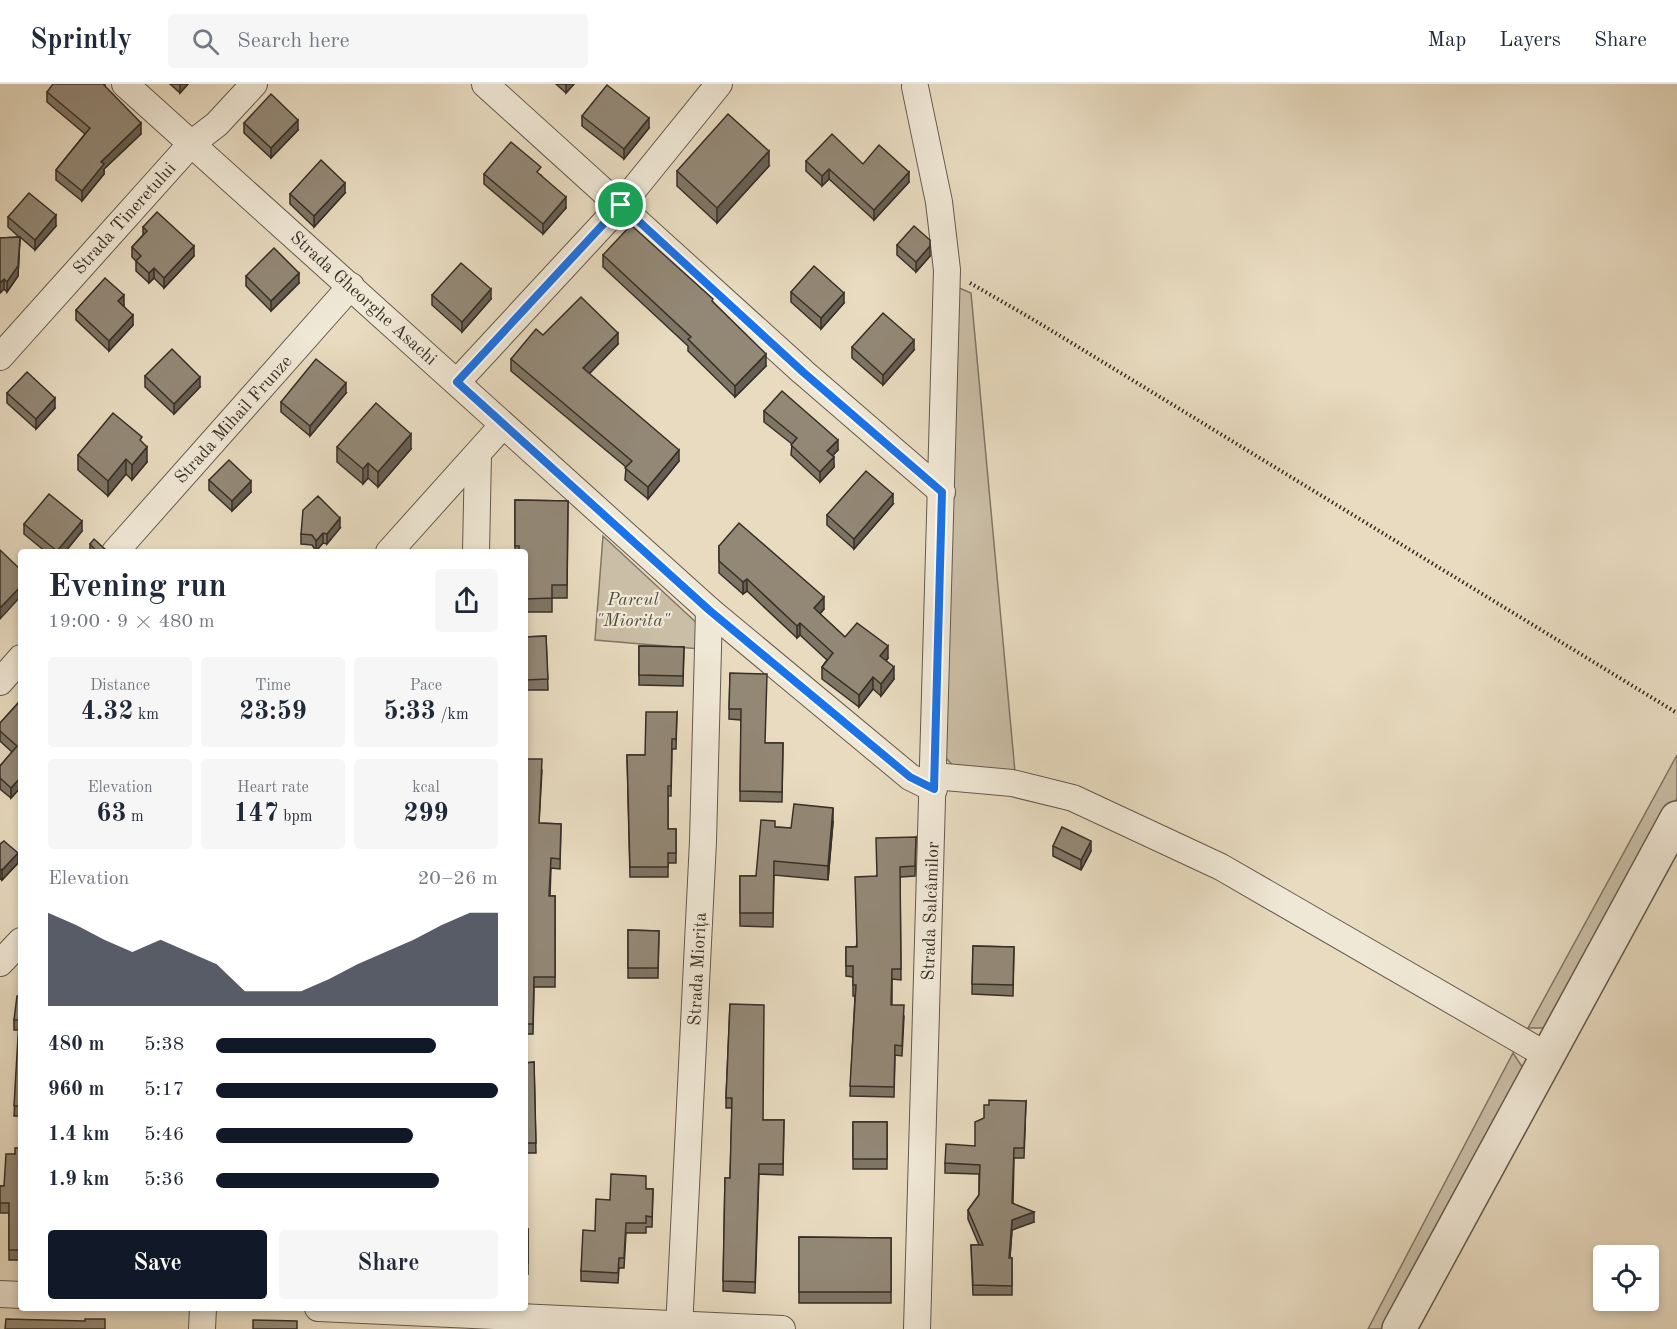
<!DOCTYPE html>
<html lang="en">
<head>
<meta charset="utf-8">
<style>
  :root { --surface:#fff; --page:#f6f6f7; --text:#1f2937; --muted:#747a83; --line:#e0e1e3; --accent:#111827 }
  body { margin:0; font-family:"Old Standard TT",serif; background:var(--page); color:var(--text); height:100vh; display:flex; flex-direction:column; font-size:22px; white-space:nowrap }
  * { box-sizing:border-box; margin:0 }
  p { font-size:20px; color:var(--muted) }
  .icon { flex:none; width:33px; height:33px; fill:none; stroke:currentColor; stroke-width:2; stroke-linecap:round; stroke-linejoin:round }
  .map { position:relative; flex:1; overflow:hidden }
  .panel { position:absolute; left:18px; top:465px; width:510px; height:762px; display:flex; flex-direction:column; background:var(--surface); border-radius:6px; box-shadow:0 3px 9px #0003 }
  .panel>* { flex:none }
  .tools { position:absolute; left:1593px; top:1161px; display:grid; gap:12px }
  .tools a { display:grid; place-items:center; width:66px; height:66px; border-radius:6px; background:var(--surface); box-shadow:0 3px 9px #0003; font-size:30px }
  .pin { position:absolute; display:grid; place-items:center; width:51px; height:51px; color:#fff; margin:-26px; border:3px solid #fff; border-radius:50%; box-shadow:0 2px 6px #0007 }
  .round { display:grid; place-items:center; flex:none; width:63px; height:63px; border-radius:6px; background:var(--page) }
  .headline { display:flex; align-items:center; justify-content:space-between; height:102px; padding:0 30px }
  h1 { font-size:33px; font-weight:800; line-height:45px }
  .stats { display:grid; grid-template-columns:repeat(3,1fr); gap:9px; height:102px; padding:6px 30px }
  .stats div { display:grid; align-content:center; border-radius:6px; background:var(--page); text-align:center }
  .stats b { font-size:26px; font-weight:800 }
  .stats small { font-size:16px; font-weight:400 }
  .stats p { font-size:16px }
  .chart { height:168px; padding:12px 30px }
  .chart p { display:flex; justify-content:space-between }
  .chart svg { width:100%; height:108px; margin-top:6px; fill:var(--accent); opacity:.7 }
  .button { display:flex; gap:12px; margin-top:auto; padding:12px 30px }
  .button a { flex:1; height:69px; border-radius:6px; background:var(--accent); color:#fff; font-size:24px; font-weight:800; line-height:69px; text-align:center }
  .button a+a { background:var(--page); color:var(--text) }
  ul { padding:0 30px; list-style:none; font-size:20px }
  li { display:grid; grid-template-columns:96px 72px 1fr; align-items:center; height:45px }
  li i { height:15px; border-radius:8px; background:var(--accent) }
  header { display:flex; align-items:center; gap:36px; box-sizing:border-box; height:84px; padding:0 30px; background:var(--surface); border-bottom:2px solid var(--line) }
  header strong { font-size:28px }
  nav { display:flex; gap:33px; margin-inline-start:auto; font-size:21px }
  .search { width:420px; height:54px; background:var(--page); display:flex; align-items:center; gap:15px; box-sizing:border-box; padding:0 21px; border-radius:6px; color:var(--muted); font-size:22px }
  .map>svg:first-child { display:block }
  .green { fill:#cabea6; stroke:#807666; stroke-width:1.5 }
  .lines { fill:none; stroke-linecap:round; stroke-linejoin:round }
  .minor-casing { stroke:#635a4c; stroke-width:28 }
  .tertiary-casing { stroke:#635a4c; stroke-width:36 }
  .path { stroke:#372f25; stroke-width:4; stroke-dasharray:1.5 3; stroke-linecap:butt }
  .minor { stroke:#f0e8d6; stroke-width:26 }
  .tertiary { stroke:#f0e8d6; stroke-width:33 }
  .wall { fill:#7e7565; stroke:#372f25; stroke-width:1.5 }
  .shaded-wall { fill:#675f53; stroke:#372f25; stroke-width:1.5 }
  .building { fill:#938876; stroke:#372f25; stroke-width:1.5 }
  .route-casing { stroke:#fff; stroke-width:12 }
  .route { stroke:#1a73e8; stroke-width:8 }
  .labels { text-anchor:middle; stroke-width:4.5; stroke-linejoin:round; paint-order:stroke }
  .street-label { font-size:18px; fill:#372f25; stroke:#f0e8d6 }
  .park-label { font-size:18px; font-style:italic; fill:#544c3f; stroke:#f0e8d6 }
</style>
</head>
<body>
<header>
<strong>Sprintly</strong>
<div class="search"><svg class="icon" aria-label="search" viewBox="0 0 24 24"><circle cx="10" cy="10" r="6"/><path d="M15 15l6 6"/></svg>Search here</div>
<nav><a>Map</a><a>Layers</a><a>Share</a></nav>
</header>
<div class="map">
<svg width="1677" height="1245" viewBox="0 0 1677 1245">
  <rect width="100%" height="100%" fill="#e8dbc0"/>
  <filter id="stains"><feTurbulence type="fractalNoise" baseFrequency=".00333" numOctaves="4"/><feColorMatrix values="0 0 0 0 .2 0 0 0 0 .09 0 0 0 0 .02 0 0 0 .5 -.17"/></filter>
  <radialGradient id="worn" r=".72"><stop offset=".6" stop-color="#630" stop-opacity="0"/><stop offset="1" stop-color="#630" stop-opacity=".3"/></radialGradient>
  <g class="green">
    <path d="M957,203l14,6 44,479 -58,-2 -11,-12z"/>
    <path d="M603,452l97,90v23l-105,-9z"/>
    <path d="M1677,671v43l-125,223 -6,7h-18z"/>
    <path d="M1513,969l12,18 -137,258h-20z"/>
  </g>
  <g class="lines">
    <defs>
      <g id="minor">
        <path d="M125,0l584,526 201,167 24,12"/>
        <path d="M485,0l318,288 139,120"/>
        <path d="M915,3l24,115 8,68 -30,1059"/>
        <path d="M0,273l191,-213 26,-20 37,-40"/>
        <path d="M457,298l164,-177 98,-121"/>
        <path d="M115,468l236,-266"/>
        <path d="M389,468l114,-127"/>
        <path d="M476,468l2,-98"/>
        <path d="M0,598l21,-24"/>
        <path d="M934,692l78,7 61,15 148,69 325,188"/>
        <path d="M0,879l21,-22"/>
        <path d="M0,1210l21,1"/>
        <path d="M318,1224l464,21"/>
        <path d="M202,1245l1,-21"/>
        <path d="M679,1245l24,-488 6,-231"/>
      </g>
      <path id="tertiary" d="M1399,1245l278,-511"/>
    </defs>
    <use href="#minor" class="minor-casing"/>
    <use href="#tertiary" class="tertiary-casing"/>
    <path class="path" d="M970,199l69,40 638,390"/>
    <use href="#minor" class="minor"/>
    <use href="#tertiary" class="tertiary"/>
  </g>
  <g class="wall">
    <path d="M105,0v3l36,47 -37,35v5l-22,27 -26,-21v-10l29,-36 -38,-32v-10z"/>
    <path d="M170,0h18l-8,9z"/>
    <path d="M556,0h18l-8,9z"/>
    <path d="M582,32l67,12 -25,31 -42,-33z"/>
    <path d="M244,39l54,7 -27,28 -27,-25z"/>
    <path d="M806,77l57,3 46,18 -35,38 -45,-41 -7,7 -16,-15z"/>
    <path d="M769,82l-52,57 -40,-37v-15z"/>
    <path d="M484,90l57,1 25,33 -23,26 -59,-50z"/>
    <path d="M345,109l-31,34 -24,-23v-10z"/>
    <path d="M8,133l48,9 -21,24 -15,-13 -2,39 -11,16 -3,-3 -4,4v-55l19,-1 -11,-10z"/>
    <path d="M143,143l51,29 -30,32 -10,-10 -5,5 -13,-12v-10l-4,-4v-10l11,-12z"/>
    <path d="M897,161l33,11 -14,16 -19,-17z"/>
    <path d="M603,171l110,47 53,64 -31,31 -47,-46v-5l-85,-79z"/>
    <path d="M246,192l53,7 -28,28 -25,-25z"/>
    <path d="M791,208l53,11 -23,26 -30,-27z"/>
    <path d="M432,211l59,4 -29,33 -30,-27z"/>
    <path d="M124,221v1l9,19 -24,26 -33,-31v-10z"/>
    <path d="M543,251l75,9 -29,30 90,87 -31,38 -23,-19 1,-13 -115,-96v-12z"/>
    <path d="M852,263l62,3 -31,35 -31,-27z"/>
    <path d="M145,292l55,11 -26,27 -29,-27z"/>
    <path d="M7,309l48,15 -19,21 -29,-26z"/>
    <path d="M346,309l-36,43 -29,-24v-10z"/>
    <path d="M764,327l74,39 -6,6 2,11 -14,15 -29,-27 1,-11 -28,-22z"/>
    <path d="M142,359l5,19 -15,18 -6,-6 -18,22 -30,-26v-15z"/>
    <path d="M337,363l74,2 -33,38 -10,-9 -5,6 -26,-22z"/>
    <path d="M209,396l42,12 -19,19 -23,-21z"/>
    <path d="M515,416l53,1 -1,97h-15v14h-27v-60h-10z"/>
    <path d="M893,420l-39,45 -27,-24v-10z"/>
    <path d="M24,440l58,7 -17,21h-19l-22,-18z"/>
    <path d="M340,444l-13,16 -4,-1 -7,8 -4,-6 -11,-1v-10z"/>
    <path d="M90,460l16,6 3,2h-19z"/>
    <path d="M719,462l105,63 -4,5 25,23 43,21 -2,3 8,18 -13,17 -8,-7 -14,18 -37,-28v-12l5,-7 -27,-25 -3,3 -50,-47 -4,3 -24,-21z"/>
    <path d="M546,552l2,54h-23v-53z"/>
    <path d="M639,562l45,1 -1,39 -44,-1z"/>
    <path d="M730,589l35,70h18l-1,59 -42,-1 1,-81 -12,-1z"/>
    <path d="M21,609v94l-10,11 -11,-9v-23l12,-14 -12,-11v-18l19,-21v-7z"/>
    <path d="M677,628l-1,37h-4l-1,47h-3v33h8v34h-8v14h-38l-3,-122h18z"/>
    <path d="M525,675l17,11 -3,53 22,1 -1,45 -9,-1 -1,28h5v91h-21l-1,47h-8z"/>
    <path d="M833,738l-5,58 -54,-5 -1,52 -33,-1v-50h16l19,-49 16,1z"/>
    <path d="M916,753l-1,39 -15,1 1,103 -9,-1v26l12,11 -2,40 -7,-1 -1,42 -44,-1 5,-100h-2v-19l-7,-1v-29h10l20,-71z"/>
    <path d="M0,760l18,19 -16,17 -2,-1z"/>
    <path d="M1053,762l38,5 -10,19 -28,-14z"/>
    <path d="M628,846l31,1 -1,47h-30z"/>
    <path d="M973,862l41,1 -1,49 -41,-2z"/>
    <path d="M21,912v120h-7l5,-86h-5v-10z"/>
    <path d="M730,920l33,116h21l-1,55 -24,-1 -4,119 -32,-2 2,-113h5l2,-70h-6v-10z"/>
    <path d="M534,978l2,91h-11v-90z"/>
    <path d="M1026,1017l-2,57h-10l-1,45 21,19 -22,8 -2,28h2v37h-39l-2,-50h8l-11,-26v-9l11,-15v-21l-34,-1v-10l30,-17z"/>
    <rect x="853" y="1038" width="34" height="47"/>
    <path d="M21,1064v112h-12v-47h-9v-27h4l11,-32z"/>
    <path d="M646,1105h7l-1,38h-6v6h-20l-2,35h-5l-1,15 -37,-2v-10l14,-40 15,-31z"/>
    <path d="M525,1145h3v45l-3,-1z"/>
    <path d="M799,1153l92,1v65h-92z"/>
  </g>
  <g class="shaded-wall">
    <path d="M180,0h8l-8,9z"/>
    <path d="M566,0h8l-8,9z"/>
    <path d="M649,34v10l-25,31v-10z"/>
    <path d="M298,36v10l-27,28v-10z"/>
    <path d="M141,39v11l-37,35v5l-22,27v-10l19,-29z"/>
    <path d="M769,67v15l-52,57v-15z"/>
    <path d="M829,85v10l-7,7v-10z"/>
    <path d="M909,88v10l-35,38v-10z"/>
    <path d="M345,99v10l-31,34v-11z"/>
    <path d="M566,113v11l-23,26v-10z"/>
    <path d="M56,131v11l-21,24v-10z"/>
    <path d="M20,153l-2,39 -11,16v-10z"/>
    <path d="M194,162v10l-30,32v-10z"/>
    <path d="M930,162v10l-14,16v-10z"/>
    <path d="M154,184v10l-5,5v-10z"/>
    <path d="M299,189v10l-28,28v-10z"/>
    <path d="M4,195v10l-4,4v-10z"/>
    <path d="M491,205v10l-29,33v-10z"/>
    <path d="M844,209v10l-23,26v-11z"/>
    <path d="M124,211v10l-6,6v-10z"/>
    <path d="M133,231v10l-24,26v-10z"/>
    <path d="M618,249v11l-35,36v-12z"/>
    <path d="M914,256v10l-31,35v-10z"/>
    <path d="M766,270v12l-31,31v-11z"/>
    <path d="M200,293v10l-26,27v-10z"/>
    <path d="M346,299v10l-36,43v-10z"/>
    <path d="M55,314v10l-19,21v-10z"/>
    <path d="M411,350v15l-33,38v-15z"/>
    <path d="M838,356v10l-11,11v-10z"/>
    <path d="M147,363v15l-15,18v-15z"/>
    <path d="M679,366v11l-31,38v-12z"/>
    <path d="M834,373v10l-14,15v-10z"/>
    <path d="M126,375v15l-18,22v-15z"/>
    <path d="M368,379v15l-5,6v-15z"/>
    <path d="M251,397v11l-19,19v-10z"/>
    <path d="M893,410v10l-39,45v-10z"/>
    <path d="M340,434v10l-13,16v-10z"/>
    <path d="M82,437v10l-17,21h-8v-1z"/>
    <path d="M323,449v10l-7,8v-10z"/>
    <path d="M747,495v12l-4,3v-12z"/>
    <path d="M21,502v10l-21,23v-11z"/>
    <path d="M824,513v12l-10,11v-12z"/>
    <path d="M800,539v12l-3,3v-12z"/>
    <path d="M888,562v12l-8,10v-12z"/>
    <path d="M894,583v12l-13,17v-12z"/>
    <path d="M873,593v12l-14,18v-12z"/>
    <path d="M21,693v10l-10,11v-10z"/>
    <path d="M833,724v14l-5,58v-14z"/>
    <path d="M1091,757v10l-10,19v-10z"/>
    <path d="M18,769v10l-16,17v-10z"/>
    <path d="M1034,1128v10l-22,8 -3,37 3,-47z"/>
  </g>
  <g class="building">
    <path d="M53,0h50l38,39 -40,39 3,2 -22,27 -26,-21 34,-42 -43,-36z"/>
    <path d="M607,1l42,33 -25,31 -42,-33z"/>
    <path d="M271,10l27,26 -27,28 -27,-25z"/>
    <path d="M728,30l41,37 -52,57 -40,-37z"/>
    <path d="M832,50l31,30 16,-19 30,27 -35,38 -45,-41 -7,7 -16,-15z"/>
    <path d="M511,58l30,25 -4,5 29,25 -23,27 -59,-50z"/>
    <path d="M321,76l24,23 -31,33 -24,-22z"/>
    <path d="M29,109l27,22 -21,25 -27,-23z"/>
    <path d="M157,128l37,34 -30,32 -10,-10 -5,5 -13,-12 5,-5 -9,-9 15,-16 -4,-4z"/>
    <path d="M631,141l82,74 -1,2 54,53 -31,32 -47,-47 3,-2 -88,-82z"/>
    <path d="M914,142l16,14v6l-14,16 -19,-17z"/>
    <path d="M20,153l-2,29 -11,16 -3,-3 -4,4v-45z"/>
    <path d="M274,164l25,25 -28,28 -25,-25z"/>
    <path d="M461,179l30,26 -29,33 -30,-27z"/>
    <path d="M814,182l30,27 -23,25 -30,-26z"/>
    <path d="M105,194l19,17 -6,6 15,14 -24,26 -33,-31z"/>
    <path d="M581,213l37,36 -35,35 96,82 -31,37 -23,-19 7,-7 -121,-102 25,-30 7,6z"/>
    <path d="M883,229l31,27 -31,35 -31,-28z"/>
    <path d="M172,265l28,28 -26,27 -29,-28z"/>
    <path d="M316,275l30,24 -36,43 -29,-24z"/>
    <path d="M27,288l28,26 -19,21 -29,-26z"/>
    <path d="M782,307l56,49 -11,11 7,6 -14,15 -29,-27 6,-7 -33,-27z"/>
    <path d="M376,319l35,31 -33,38 -10,-9 -5,6 -26,-22z"/>
    <path d="M113,329l29,24 -2,3 7,7 -15,18 -6,-6 -18,22 -30,-26z"/>
    <path d="M229,376l22,21 -19,20 -23,-21z"/>
    <path d="M866,387l27,23 -39,45 -27,-24z"/>
    <path d="M49,410l33,27 -25,30 -33,-27z"/>
    <path d="M318,412l22,22 -13,16 -4,-1 -7,8 -4,-6 -11,-1 2,-24z"/>
    <path d="M515,416l53,1 -1,84h-15v13l-27,1v-47h-6v-6h-4z"/>
    <path d="M739,439l85,74 -10,11 31,29 12,-14 31,23 -8,10 14,11 -13,17 -8,-7 -14,18 -37,-28 11,-14 -33,-30 -3,3 -50,-47 -4,3 -24,-21v-15z"/>
    <path d="M94,455l12,11 3,2h-12l-7,-8z"/>
    <path d="M0,466l21,20v16l-21,22z"/>
    <path d="M546,552l2,43 -23,1v-43z"/>
    <path d="M639,562l45,1 -1,29 -44,-1z"/>
    <path d="M730,589l37,1 -2,69h18l-1,49 -42,-1 1,-82h-12z"/>
    <path d="M21,616v77l-10,11 -11,-10v-12l17,-20 -17,-15v-8z"/>
    <path d="M646,628h31l-1,27h-4l-1,47h-3v43h8v24h-8v14h-38l-3,-112h18z"/>
    <path d="M525,675h17l-3,64 22,1 -1,35 -9,-1 -2,38h6v81h-21l-1,47h-8z"/>
    <path d="M794,720l39,4 -5,58 -54,-5 -1,52h-33v-37h16l5,-56 14,1v6l16,1z"/>
    <path d="M1062,743l29,14 -10,19 -28,-14z"/>
    <path d="M916,753l-1,29 -15,1 1,102h-9l-1,36h13l-2,41 -7,-1 -1,42 -44,-1 6,-101h-3v-19h-7v-19h11l-2,-70 22,-1 -1,-38z"/>
    <path d="M4,757l14,12 -16,17 -2,-1v-25z"/>
    <path d="M628,846l31,1 -1,37h-30z"/>
    <path d="M973,862l41,1 -1,38 -41,-1z"/>
    <path d="M17,912h4v110h-7l5,-86h-5z"/>
    <path d="M730,920l34,1 -1,115h21l-1,44h-24l-4,118 -32,-1 2,-103h5l2,-80h-6z"/>
    <path d="M534,978l2,81h-11v-80z"/>
    <path d="M989,1016l37,1 -2,47h-10l-2,55 22,9 -22,8 -3,38h3v28l-39,-1 -2,-40h12l-15,-35 11,-15 1,-30 -35,-2 1,-19 29,2v-24l9,-4v-13h5z"/>
    <rect x="853" y="1038" width="34" height="37"/>
    <path d="M15,1064h6v102h-12v-47h-9v-17h4l2,-32h9z"/>
    <path d="M611,1090l35,2v13h7l-1,28 -6,-1v7h-20l-2,35h-5l-1,15 -37,-2 2,-41 12,1 1,-32 14,1z"/>
    <rect x="525" y="1145" width="3" height="34"/>
    <path d="M799,1153l92,1v54h-92z"/>
    <path d="M6,1235l79,2v-2h20v10h-100z"/>
    <path d="M253,1236l44,1v8h-44z"/>
  </g>
  <g class="lines">
    <defs>
      <path id="route" d="M621,121l182,167 139,120 -8,297 -24,-12 -201,-167 -252,-228z"/>
    </defs>
    <use href="#route" class="route-casing"/>
    <use href="#route" class="route"/>
  </g>
  <g class="labels">
    <g class="street-label">
      <text transform="translate(124 134) rotate(-48)" y="6">Strada Tineretului</text>
      <text transform="translate(364 214) rotate(42)" y="6">Strada Gheorghe Asachi</text>
      <text transform="translate(233 335) rotate(-48)" y="6">Strada Mihail Frunze</text>
      <text transform="translate(930 827) rotate(-88)" y="6">Strada Salcâmilor</text>
      <text transform="translate(697 885) rotate(-87)" y="6">Strada Miorița</text>
    </g>
    <g class="park-label">
      <text x="633" y="521">Parcul<tspan x="633" dy="21">"Miorita"</tspan></text>
    </g>
  </g>
  <rect width="100%" height="100%" filter="url(#stains)"/>
  <rect width="100%" height="100%" fill="url(#worn)"/>
</svg>
<div class="tools">
<a><svg class="icon" aria-label="locate" viewBox="0 0 24 24"><circle cx="12" cy="12" r="6"/><path d="M12 2v4M12 18v4M2 12h4M18 12h4"/></svg></a>
</div>
<div class="pin" style="left:621px;top:121px;background:#1e9e55"><svg class="icon" aria-label="arrive" viewBox="0 0 24 24"><path d="M6 21V4h12l-3 4 3 4H6"/></svg></div>
<section class="panel">
<div class="headline"><div><h1>Evening run</h1><p>19:00 · 9 × 480 m</p></div><a class="round"><svg class="icon" aria-label="share" viewBox="0 0 24 24"><path d="M12 15V3M7 8l5-5 5 5M5 13v7h14v-7"/></svg></a></div>
<div class="stats">
<div><p>Distance</p><b>4.32<small> km</small></b></div>
<div><p>Time</p><b>23:59</b></div>
<div><p>Pace</p><b>5:33<small> /km</small></b></div>
</div>
<div class="stats">
<div><p>Elevation</p><b>63<small> m</small></b></div>
<div><p>Heart rate</p><b>147<small> bpm</small></b></div>
<div><p>kcal</p><b>299</b></div>
</div>
<div class="chart"><p><span>Elevation</span>20–26 m</p>
<svg viewBox="0 0 160 44" preserveAspectRatio="none"><path d="M0 44V6L10 11L20 17L30 22L40 17L50 22L60 27L70 38L80 38L90 38L100 33L110 27L120 22L130 17L140 11L150 6L160 6V44z"/></svg>
</div>
<ul>
<li><b>480 m</b>5:38<i style="width:78%"></i></li>
<li><b>960 m</b>5:17<i style="width:100%"></i></li>
<li><b>1.4 km</b>5:46<i style="width:70%"></i></li>
<li><b>1.9 km</b>5:36<i style="width:79%"></i></li>
</ul>
<div class="button"><a>Save</a><a>Share</a></div>
</section>
</div>
</body>
</html>
